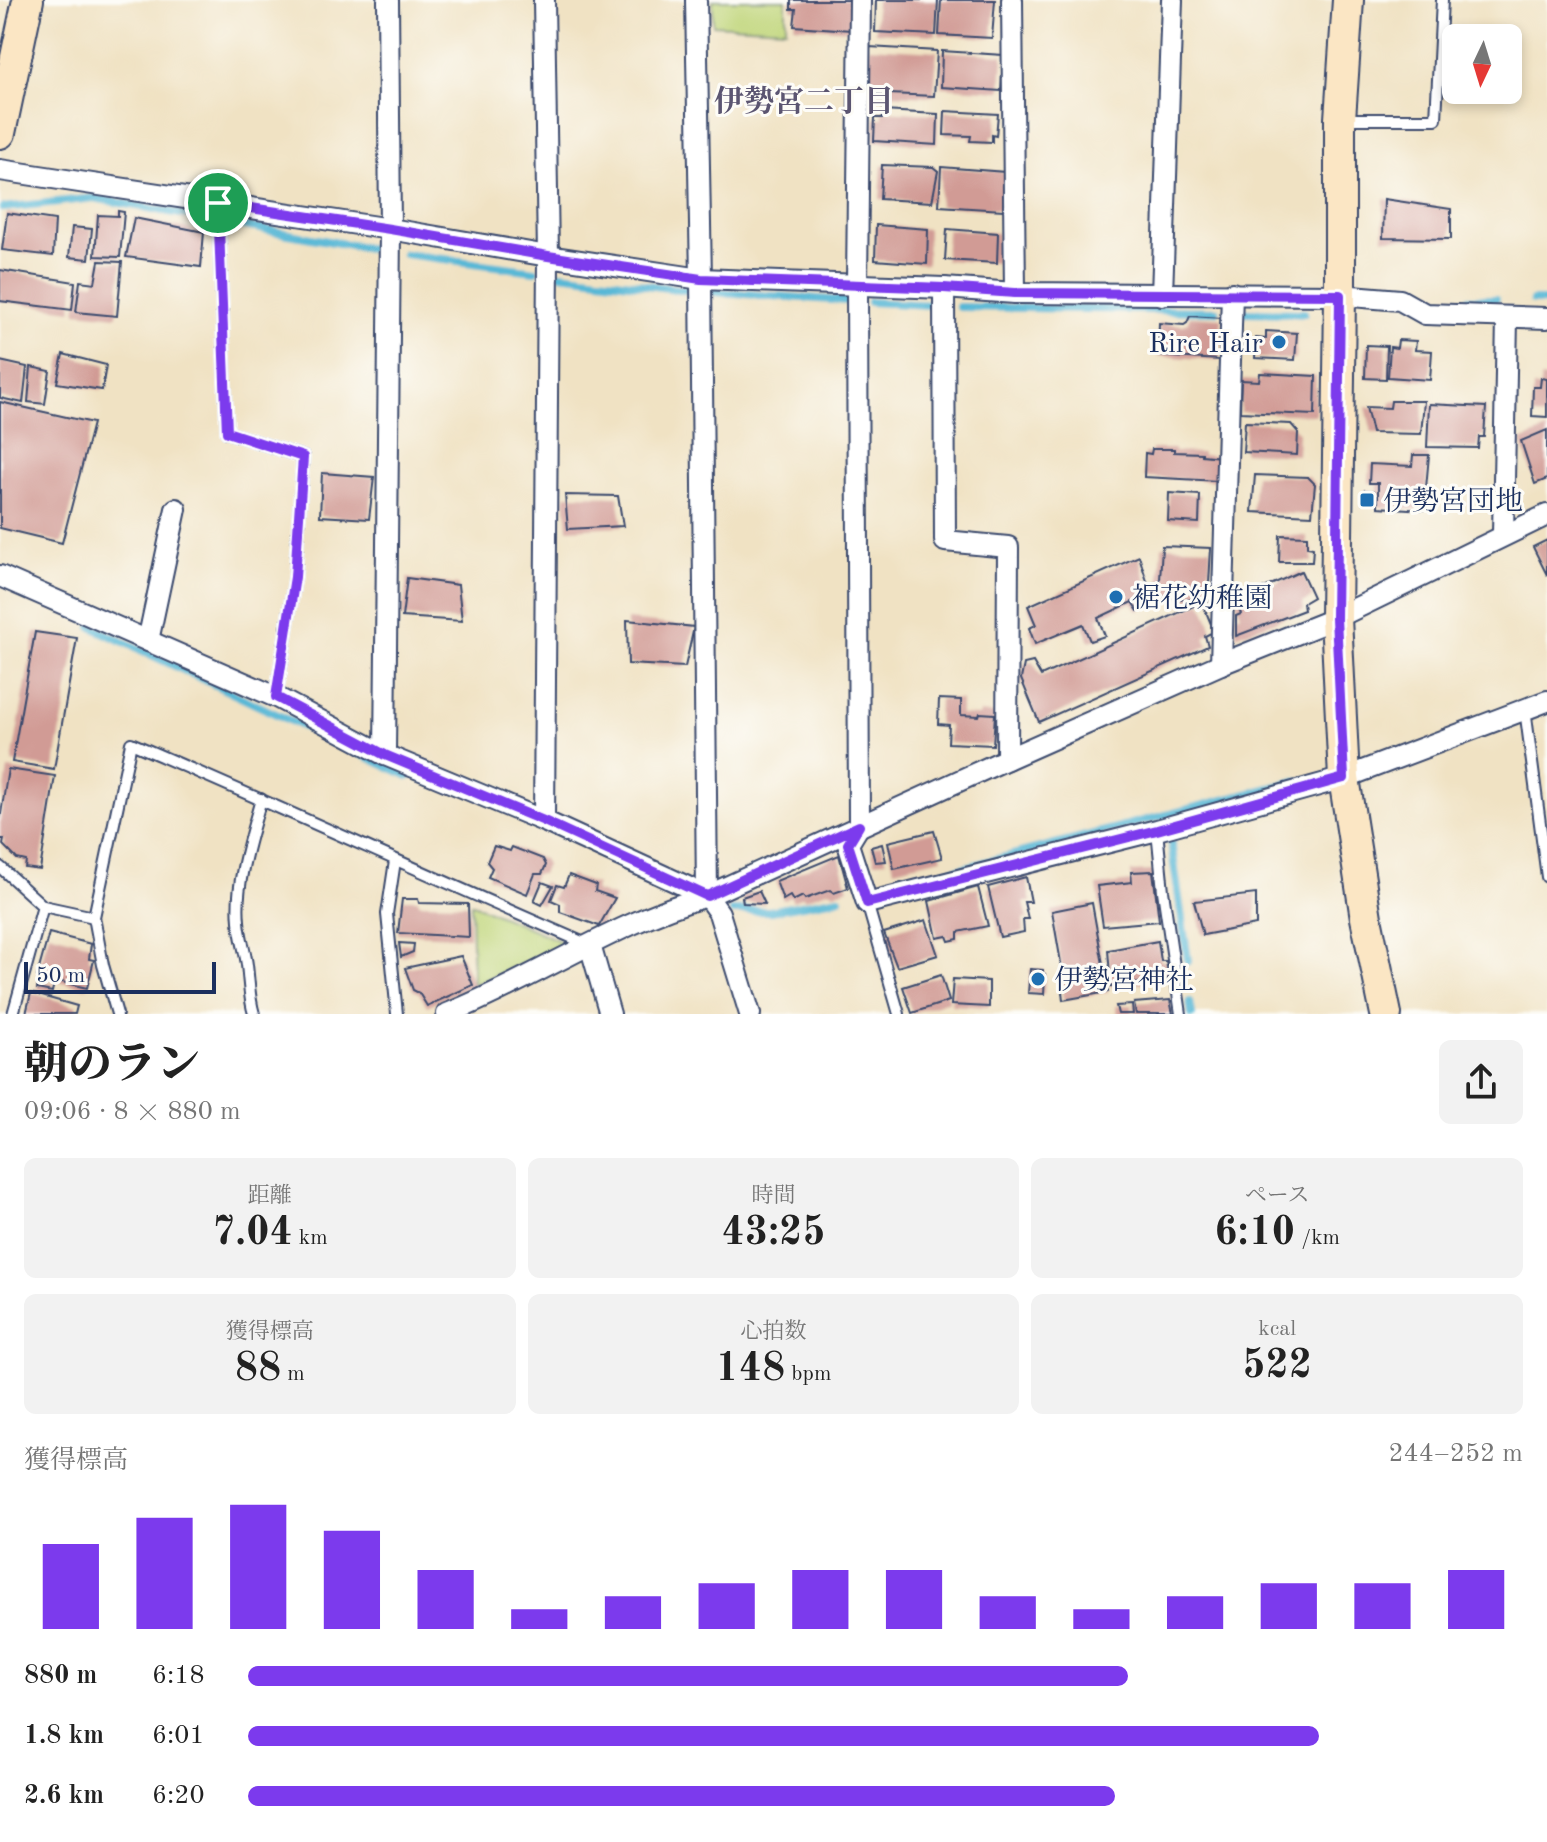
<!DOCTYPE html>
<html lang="ja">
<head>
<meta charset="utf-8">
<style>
  :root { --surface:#fff; --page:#f2f2f2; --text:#222; --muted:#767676; --accent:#7c3aed }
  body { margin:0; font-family:"Old Standard TT","Noto Serif JP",serif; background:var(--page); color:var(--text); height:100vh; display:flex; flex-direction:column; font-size:30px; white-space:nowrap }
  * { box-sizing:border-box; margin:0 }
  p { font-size:26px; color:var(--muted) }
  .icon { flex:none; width:44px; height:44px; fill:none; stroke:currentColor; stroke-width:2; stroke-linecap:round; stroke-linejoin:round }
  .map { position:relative; height:1014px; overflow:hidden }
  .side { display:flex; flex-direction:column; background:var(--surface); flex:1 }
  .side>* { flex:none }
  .needle { width:52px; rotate:184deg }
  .buttons { position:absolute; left:1442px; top:24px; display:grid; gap:16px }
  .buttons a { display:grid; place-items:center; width:80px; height:80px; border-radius:12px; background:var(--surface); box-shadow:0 4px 12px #0003; font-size:40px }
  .scale { position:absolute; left:24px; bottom:20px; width:192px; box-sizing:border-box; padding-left:8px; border:4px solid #1b2f5e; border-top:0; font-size:22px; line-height:28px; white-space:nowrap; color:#1b2f5e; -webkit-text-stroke:6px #fdfcf7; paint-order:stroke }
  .pin { position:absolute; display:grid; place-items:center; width:68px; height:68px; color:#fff; margin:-34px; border:4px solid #fff; border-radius:50%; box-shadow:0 2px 8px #0007 }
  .round { display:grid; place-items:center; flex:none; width:84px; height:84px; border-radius:12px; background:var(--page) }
  .summary { display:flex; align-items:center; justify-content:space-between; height:136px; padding:0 24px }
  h1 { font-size:44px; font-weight:800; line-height:60px }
  .metrics { display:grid; grid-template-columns:repeat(3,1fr); gap:12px; height:136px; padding:8px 24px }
  .metrics div { display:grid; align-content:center; border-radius:12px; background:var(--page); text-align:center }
  .metrics b { font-size:40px; font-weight:800 }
  .metrics small { font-size:22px; font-weight:400 }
  .metrics p { font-size:22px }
  .chart { height:224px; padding:16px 24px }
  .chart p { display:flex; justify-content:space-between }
  .chart svg { width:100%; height:144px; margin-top:8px; stroke:var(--accent); stroke-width:6 }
  ul { padding:0 24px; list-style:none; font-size:26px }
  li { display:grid; grid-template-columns:128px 96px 1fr; align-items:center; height:60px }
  li i { height:20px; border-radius:10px; background:var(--accent) }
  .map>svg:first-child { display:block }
  .green { fill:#c0d579; stroke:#6e826c; stroke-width:2 }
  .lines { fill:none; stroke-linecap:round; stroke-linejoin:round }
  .stream { stroke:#58b8d6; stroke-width:8 }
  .building { fill:#d19b95 }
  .lane-casing { stroke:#3b4a6d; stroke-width:14 }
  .street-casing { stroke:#3b4a6d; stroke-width:24 }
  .secondary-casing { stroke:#3b4a6d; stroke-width:34 }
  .lane { stroke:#fff; stroke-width:10 }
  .street { stroke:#fff; stroke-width:20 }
  .secondary { stroke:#fbe6c4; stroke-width:30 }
  .route-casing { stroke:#fff; stroke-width:16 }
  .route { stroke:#7c3aed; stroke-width:10 }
  .poi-dot { fill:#1f6fb2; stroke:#fdfcf7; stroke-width:3 }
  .labels { text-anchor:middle; stroke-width:6; stroke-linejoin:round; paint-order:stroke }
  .poi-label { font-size:28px; fill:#1b2f5e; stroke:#fdfcf7; text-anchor:start }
  .neighbourhood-label { font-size:30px; font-weight:bold; fill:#5b5571; stroke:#fdfcf7 }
</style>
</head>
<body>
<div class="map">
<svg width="1547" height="1014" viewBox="0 0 1547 1014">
  <rect width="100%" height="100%" fill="#fdfcf7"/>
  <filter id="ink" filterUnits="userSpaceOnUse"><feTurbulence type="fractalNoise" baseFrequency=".0125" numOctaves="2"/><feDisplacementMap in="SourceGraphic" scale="16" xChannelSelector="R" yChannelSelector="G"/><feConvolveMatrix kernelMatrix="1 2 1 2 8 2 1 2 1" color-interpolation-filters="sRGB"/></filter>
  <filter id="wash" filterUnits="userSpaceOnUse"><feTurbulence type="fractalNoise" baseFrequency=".006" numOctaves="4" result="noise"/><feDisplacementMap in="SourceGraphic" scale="32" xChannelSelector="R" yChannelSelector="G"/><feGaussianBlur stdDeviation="1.8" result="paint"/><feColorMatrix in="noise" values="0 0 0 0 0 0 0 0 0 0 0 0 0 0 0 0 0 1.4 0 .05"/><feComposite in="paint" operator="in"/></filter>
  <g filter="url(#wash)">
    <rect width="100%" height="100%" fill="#f0e2c3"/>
    <g class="green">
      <path d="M713,0h73v29l-73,-4z"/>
      <path d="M471,903l96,41 -94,41z"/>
    </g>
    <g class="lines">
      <g class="stream">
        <path d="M3,208l91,-10 108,20"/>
        <path d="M227,223l152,27"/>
        <path d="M405,254l130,17"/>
        <path d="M561,274l123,16"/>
        <path d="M715,292l132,9"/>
        <path d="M1469,299h27"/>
        <path d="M1533,301h14"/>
        <path d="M870,302l62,3"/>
        <path d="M959,307l257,4"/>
        <path d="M1241,312l63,1"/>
        <path d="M92,627l294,139 23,10"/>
        <path d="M1171,842l17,119"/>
        <path d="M874,889l31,-6 391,-102"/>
        <path d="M733,911h37l69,-13"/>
        <path d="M1190,1002l2,12"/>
      </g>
    </g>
    <g id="blocks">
      <g class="building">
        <path d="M791,0h61l-1,30 -57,-4 2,-17h-5z"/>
        <path d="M876,0h62l-2,35 -61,-3z"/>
        <path d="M941,0h54l-3,38 -53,-3z"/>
        <path d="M869,47l68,4 -3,45 -67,-3z"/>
        <path d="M942,51l61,4 -2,36 -60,-4z"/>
        <path d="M882,111l56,3 -1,31 -63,-4 1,-23h8z"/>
        <path d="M945,111l53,3 -2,22 -4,-1v7l-22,-1 1,-5 -27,-1z"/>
        <path d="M882,165l51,2 5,4 -6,31 -52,-3z"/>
        <path d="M941,167l64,5 -2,38 -64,-4z"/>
        <path d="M1384,199l67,10v30l-68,-1z"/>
        <path d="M118,211l6,1 -4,45 -25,-1 3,-41 20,1z"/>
        <path d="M7,213l48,7 -2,36 -51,-6z"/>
        <path d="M134,218l70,14 -3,35 -75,-10z"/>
        <path d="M876,225l52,4 -1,35 -52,-4z"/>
        <path d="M72,227l20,2 -3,30 -20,-2z"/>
        <path d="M947,229l51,4 -1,30 -52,-3z"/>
        <path d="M99,261l23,1 -5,54 -41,-4 4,-31 15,2z"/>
        <path d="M0,270l75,12 -3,28 -72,-9z"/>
        <path d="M1190,316l32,2 -3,42 -61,-4 1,-33 25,2 3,-2z"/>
        <path d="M1266,331l31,2 -2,27 -40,-2 1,-20 10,1z"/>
        <path d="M1398,340l18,1 -1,9 17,1 -2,29 -42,-3 2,-30 7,1z"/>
        <path d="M1366,345l21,1 -1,33 -21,-1z"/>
        <path d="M63,354l43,11 -4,25 -45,-7z"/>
        <path d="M0,361l27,6 -4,36 -23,-5z"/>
        <path d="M31,367l19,4 -5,33 -17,-2z"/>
        <path d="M1260,373l56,3 -1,39 -75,-3 1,-32 18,1z"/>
        <path d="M1541,378l6,1v38l-15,-1 1,-29h7z"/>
        <path d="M1391,401h33l-3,33 -49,-1 -6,-26 24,1z"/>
        <path d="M0,402l93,21 -31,120 -62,-15z"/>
        <path d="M1429,404l57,3 -2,30h-5l-1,11 -51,-1z"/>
        <path d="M1245,422l46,2 7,8 -1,23 -54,-3z"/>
        <path d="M1547,430v49l-12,5 -14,-43z"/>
        <path d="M1152,449h22v3l28,1v2l19,2 -2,24 -75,-4 1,-24 6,1z"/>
        <path d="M1413,455h16l-5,55 -46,-3v-24h-9l1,-19 42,2z"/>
        <path d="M322,473l52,4 -5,42 -49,-3z"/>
        <path d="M1255,475l53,2 7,7 -3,31 -60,-3z"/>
        <path d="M1364,490l10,1 -1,12h-10z"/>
        <path d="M1169,493l31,2 -1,28 -31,-2z"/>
        <path d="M565,495l53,1 5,30 -55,3z"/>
        <path d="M1280,535l27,1v11l6,1 -1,14h-33z"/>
        <path d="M1547,540v35l-14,-28z"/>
        <path d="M1162,546l49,2 -3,53 -49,-4z"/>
        <path d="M1139,556l12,38 -6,3 -3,12 -4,2 -6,-9 -34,16 7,18 -15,5 -7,-17 -48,20 -6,-16 7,-3 -8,-19z"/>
        <path d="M1301,571l12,26 -10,6 1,7 -68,26v-20l5,-2 -5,-13z"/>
        <path d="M407,578l51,7 4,36 -60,-4z"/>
        <path d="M1202,602l9,22v9l-6,3 3,10 -169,76 -18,-43 3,-15 9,-2 8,14z"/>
        <path d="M627,620l67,7 -9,40 -57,-3z"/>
        <path d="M35,632l42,6 -23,131 -42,-7z"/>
        <path d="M939,699l22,1v15l18,1 1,-3 15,1 -2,31 -45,-2 1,-18 -11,-1z"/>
        <path d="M8,769l47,7 -15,94 -15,-2 1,-7 -9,-2 -14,-14 1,-6h-4v-19z"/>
        <path d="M934,831l8,27 -48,11 -6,-27z"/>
        <path d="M882,844l4,17 -11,1 -4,-15z"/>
        <path d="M494,846l16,5 2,-4 31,12 3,6 -4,9h-7l-8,20 -39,-17 4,-9 -5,-6z"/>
        <path d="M839,855l9,33 -14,5 -4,-3 -25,9 -2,-3 -10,5 -3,-5 -7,4 -7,-19z"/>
        <path d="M1153,871l6,50 -56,5 -6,-40 35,-4 -1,-10z"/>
        <path d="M569,875l27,10 -1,6 20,7 -16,28 -39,-14v-8l-9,-4 6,-15 7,2z"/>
        <path d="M1026,877l5,25h-7l4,17h-5l1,13 -24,5 -12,-50z"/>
        <path d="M542,882l11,4 -11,19 -8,-4z"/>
        <path d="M978,887l10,39 -30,6v7l-9,2 -2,-5 -10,2 -8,-37z"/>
        <path d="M759,891l6,13 -22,-1 -1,-6z"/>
        <path d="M1256,894v31l-53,10 -9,-34z"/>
        <path d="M402,899h16l1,4 49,1 1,33 -71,-4z"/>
        <path d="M1092,903l16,89 -45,8 -2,-19 3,-1 -12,-69z"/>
        <path d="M926,920l12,35 -41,12 -13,-34z"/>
        <path d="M49,933l42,11 -2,15 5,1 -7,28 -50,-12z"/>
        <path d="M1158,941l3,20h5l3,18 -58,8 -3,-37z"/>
        <path d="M399,943l15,1 -1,8 -12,5z"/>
        <path d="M461,956l12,29 -46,21 -8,-13 -6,-3 -8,-22z"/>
        <path d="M1030,969l13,1v3l2,1 -1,20 -16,-1z"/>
        <path d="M941,975l8,26 -37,12 -9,-26z"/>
        <path d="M953,979l36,2v26l-38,-2z"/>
        <path d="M39,980l15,3 -2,9 -15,-3z"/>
        <path d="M31,993l46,13 -2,8h-49z"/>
        <path d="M1170,1000l3,14h-37l-2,-11z"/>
        <path d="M1132,1005l1,9h-15l-2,-8z"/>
      </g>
    </g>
  </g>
  <g filter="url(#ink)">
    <use href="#blocks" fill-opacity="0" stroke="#3b4a6d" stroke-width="2"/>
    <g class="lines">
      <defs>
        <g id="lane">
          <path d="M1342,119h94l6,-119"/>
          <path d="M218,203l9,229 76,25 -8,120 -19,120"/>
          <path d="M1525,709l22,168"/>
          <path d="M1157,830l6,61 18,123"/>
          <path d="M395,861l-8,53 10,100"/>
          <path d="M0,867l43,39 51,11"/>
          <path d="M867,903l32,111"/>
          <path d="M13,1014l30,-108"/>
          <path d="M117,1014l-14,-49 -9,-48 37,-174c154,66 305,136 458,202"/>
          <path d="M254,1014c-5,-16 -5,-33 -7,-49 -2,-15 -7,-29 -8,-44 -4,-38 12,-85 22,-122"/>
        </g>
        <g id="street">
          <path d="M544,0l4,256 -4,565"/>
          <path d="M696,0l5,279 6,617"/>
          <path d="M860,0l-3,284 2,542 -11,18 19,59 290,-73 187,-52 203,-77"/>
          <path d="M1012,0l3,293"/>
          <path d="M0,170l390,59 158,27 153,23 243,9 71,5 325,2 60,5 25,14 122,4"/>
          <path d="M944,288l1,253 63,6 -1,212"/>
          <path d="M1162,295l10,-295"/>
          <path d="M1503,535l4,-217"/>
          <path d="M0,576l276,121 109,58 159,66 163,75 12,17 31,101"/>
          <path d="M148,641l28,-132"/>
          <path d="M1221,664l11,-371"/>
          <path d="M385,755l5,-526 -2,-229"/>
          <path d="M590,945l20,69"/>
          <path d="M447,1014c88,-35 168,-92 260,-118l300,-137 214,-95 115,-46 211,-103"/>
        </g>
        <g id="secondary">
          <path d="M1348,0l-8,119v176l-4,323 8,160 22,140 20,96"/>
          <path d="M0,133l28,-133"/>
        </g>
      </defs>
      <use href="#lane" class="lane-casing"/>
      <use href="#street" class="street-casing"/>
      <use href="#secondary" class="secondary-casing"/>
      <use href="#lane" class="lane"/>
      <use href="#street" class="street"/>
      <use href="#secondary" class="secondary"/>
    </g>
  </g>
  <g class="lines" filter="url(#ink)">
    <defs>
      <path id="route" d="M218,203l172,26 158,27 153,23 243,9 71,5 325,2 -4,323 8,160 -187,52 -290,73 -19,-59 11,-18 -152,70 -163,-75 -159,-66 -109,-58 19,-120 8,-120 -76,-25z"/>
    </defs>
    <use href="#route" class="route-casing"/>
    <use href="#route" class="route"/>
  </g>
  <g class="poi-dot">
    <circle cx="1279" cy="342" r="8"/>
    <rect x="1359" y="492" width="16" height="16" rx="4"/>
    <circle cx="1116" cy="597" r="8"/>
    <circle cx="1038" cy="979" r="8"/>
  </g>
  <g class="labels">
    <g class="poi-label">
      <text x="1263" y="352" text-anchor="end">Rire Hair</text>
      <text x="1383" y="510">伊勢宮団地</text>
      <text x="1132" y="607">裾花幼稚園</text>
      <text x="1054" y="989">伊勢宮神社</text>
    </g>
    <g class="neighbourhood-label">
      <text x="804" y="111">伊勢宮二丁目</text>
    </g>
  </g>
</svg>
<div class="buttons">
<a><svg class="needle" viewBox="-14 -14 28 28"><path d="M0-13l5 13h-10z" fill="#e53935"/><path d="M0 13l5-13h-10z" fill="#767676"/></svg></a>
</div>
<div class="scale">50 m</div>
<div class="pin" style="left:218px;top:203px;background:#1e9e55"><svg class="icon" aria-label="arrive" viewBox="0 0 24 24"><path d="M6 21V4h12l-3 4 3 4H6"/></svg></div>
</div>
<section class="side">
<div class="summary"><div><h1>朝のラン</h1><p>09:06 · 8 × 880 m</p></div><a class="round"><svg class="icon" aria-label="share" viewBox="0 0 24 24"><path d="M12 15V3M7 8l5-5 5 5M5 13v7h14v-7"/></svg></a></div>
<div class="metrics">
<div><p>距離</p><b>7.04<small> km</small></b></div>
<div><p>時間</p><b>43:25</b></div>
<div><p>ペース</p><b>6:10<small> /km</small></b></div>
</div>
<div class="metrics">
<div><p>獲得標高</p><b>88<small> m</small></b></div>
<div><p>心拍数</p><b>148<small> bpm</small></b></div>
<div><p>kcal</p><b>522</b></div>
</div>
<div class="chart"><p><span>獲得標高</span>244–252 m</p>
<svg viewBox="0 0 160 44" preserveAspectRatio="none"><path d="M5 44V18M15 44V10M25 44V6M35 44V14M45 44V26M55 44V38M65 44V34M75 44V30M85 44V26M95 44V26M105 44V34M115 44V38M125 44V34M135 44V30M145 44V30M155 44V26"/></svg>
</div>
<ul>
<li><b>880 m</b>6:18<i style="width:69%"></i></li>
<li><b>1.8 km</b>6:01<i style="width:84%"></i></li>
<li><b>2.6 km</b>6:20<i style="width:68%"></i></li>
</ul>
</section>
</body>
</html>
